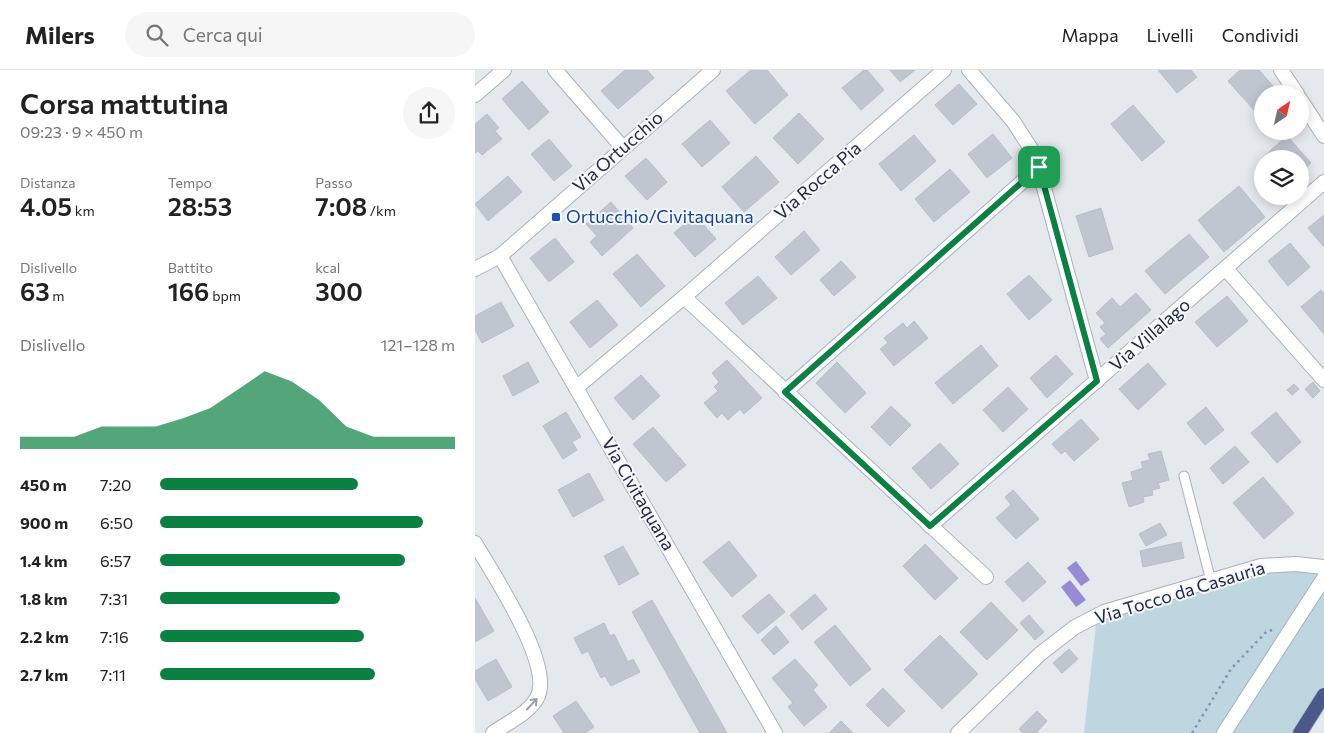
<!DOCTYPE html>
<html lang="it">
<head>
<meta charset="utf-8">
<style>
  :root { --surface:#fff; --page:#f6f6f6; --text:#222; --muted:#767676; --line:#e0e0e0; --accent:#0b8043 }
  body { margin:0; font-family:Commissioner,sans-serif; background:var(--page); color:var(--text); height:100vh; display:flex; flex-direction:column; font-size:19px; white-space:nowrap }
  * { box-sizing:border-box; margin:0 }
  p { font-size:16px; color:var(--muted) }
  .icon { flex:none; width:28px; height:28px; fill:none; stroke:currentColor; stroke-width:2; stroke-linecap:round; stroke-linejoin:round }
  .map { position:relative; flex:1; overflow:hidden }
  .sheet { display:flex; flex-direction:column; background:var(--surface); width:475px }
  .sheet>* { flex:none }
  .needle { width:32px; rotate:34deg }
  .tools { position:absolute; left:779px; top:15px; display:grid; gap:10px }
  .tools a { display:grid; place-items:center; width:55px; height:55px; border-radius:50%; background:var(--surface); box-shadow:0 2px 12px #0003; font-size:25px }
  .pin { position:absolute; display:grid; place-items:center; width:42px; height:42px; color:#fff; margin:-21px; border-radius:10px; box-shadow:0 2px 8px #0006 }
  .round { display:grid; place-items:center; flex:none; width:52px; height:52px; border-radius:26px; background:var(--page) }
  .headline { display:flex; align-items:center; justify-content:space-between; height:85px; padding:0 20px }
  h1 { font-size:28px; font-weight:600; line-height:38px }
  .metrics { display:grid; grid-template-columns:repeat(3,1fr); gap:8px; height:85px; padding:5px 20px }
  .metrics div { display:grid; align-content:center }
  .metrics b { font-size:25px; font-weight:600 }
  .metrics small { font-size:14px; font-weight:400 }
  .metrics p { font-size:14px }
  .chart { height:140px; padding:10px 20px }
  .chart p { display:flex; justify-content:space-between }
  .chart svg { width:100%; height:90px; margin-top:5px; fill:var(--accent); opacity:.7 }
  ul { padding:0 20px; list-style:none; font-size:16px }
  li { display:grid; grid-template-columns:80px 60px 1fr; align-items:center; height:38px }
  li i { height:12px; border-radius:6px; background:var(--accent) }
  header { display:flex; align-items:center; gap:30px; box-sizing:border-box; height:70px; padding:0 25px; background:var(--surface); border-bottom:1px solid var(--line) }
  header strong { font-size:24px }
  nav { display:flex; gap:28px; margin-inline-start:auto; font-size:18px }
  .search { width:350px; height:45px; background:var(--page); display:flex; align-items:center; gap:12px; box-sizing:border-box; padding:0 18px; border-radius:28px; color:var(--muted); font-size:19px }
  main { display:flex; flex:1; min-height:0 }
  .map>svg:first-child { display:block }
  .green { fill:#bdd6e0 }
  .water { fill:#978bd5 }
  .building { fill:#bfc6cf; stroke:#b6bec9 }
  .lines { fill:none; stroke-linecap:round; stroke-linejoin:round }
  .service-casing { stroke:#aab0ba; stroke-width:11 }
  .minor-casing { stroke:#aab0ba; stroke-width:16 }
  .tertiary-casing { stroke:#aab0ba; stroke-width:16 }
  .trunk-casing { stroke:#c1c3ca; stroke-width:16 }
  .path { stroke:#8492b3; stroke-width:2.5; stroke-dasharray:2.5 4; stroke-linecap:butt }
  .service { stroke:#fff; stroke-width:9 }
  .minor { stroke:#fff; stroke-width:14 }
  .tertiary { stroke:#fff; stroke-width:14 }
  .trunk { stroke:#4a588a; stroke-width:14 }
  .oneway { stroke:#9c9faa }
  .route-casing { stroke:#fff; stroke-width:10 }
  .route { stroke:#0b8043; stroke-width:6 }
  .transit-dot { fill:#1a4fb4; stroke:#f5f8fa; stroke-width:2 }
  .labels { text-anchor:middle; stroke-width:4; stroke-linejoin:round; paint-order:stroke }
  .street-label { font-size:18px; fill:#232a41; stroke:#f5f8fa }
  .transit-label { font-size:18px; fill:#164399; stroke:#f5f8fa; text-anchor:start }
</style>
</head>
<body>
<header>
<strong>Milers</strong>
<div class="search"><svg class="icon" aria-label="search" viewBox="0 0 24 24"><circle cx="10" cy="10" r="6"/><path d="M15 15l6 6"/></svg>Cerca qui</div>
<nav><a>Mappa</a><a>Livelli</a><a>Condividi</a></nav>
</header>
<main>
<section class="sheet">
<div class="headline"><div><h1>Corsa mattutina</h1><p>09:23 · 9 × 450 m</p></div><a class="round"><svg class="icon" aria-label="share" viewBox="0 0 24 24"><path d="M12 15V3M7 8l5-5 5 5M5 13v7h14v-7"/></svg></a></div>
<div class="metrics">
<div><p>Distanza</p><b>4.05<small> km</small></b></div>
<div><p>Tempo</p><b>28:53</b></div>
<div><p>Passo</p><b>7:08<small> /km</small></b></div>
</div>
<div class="metrics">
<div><p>Dislivello</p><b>63<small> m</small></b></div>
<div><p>Battito</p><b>166<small> bpm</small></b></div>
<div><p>kcal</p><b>300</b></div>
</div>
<div class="chart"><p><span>Dislivello</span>121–128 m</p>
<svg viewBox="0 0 160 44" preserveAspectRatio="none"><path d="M0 44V38L10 38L20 38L30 33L40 33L50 33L60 29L70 24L80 15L90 6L100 11L110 20L120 33L130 38L140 38L150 38L160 38V44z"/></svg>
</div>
<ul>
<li><b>450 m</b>7:20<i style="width:67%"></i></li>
<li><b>900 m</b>6:50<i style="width:89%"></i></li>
<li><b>1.4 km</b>6:57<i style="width:83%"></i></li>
<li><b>1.8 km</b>7:31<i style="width:61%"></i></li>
<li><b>2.2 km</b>7:16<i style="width:69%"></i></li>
<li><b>2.7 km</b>7:11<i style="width:73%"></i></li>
</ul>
</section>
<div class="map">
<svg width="849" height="663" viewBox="0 0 849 663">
  <rect width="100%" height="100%" fill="#e4e9ee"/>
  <path class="green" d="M801,494l48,4v131l-18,34h-222l13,-117z"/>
  <g class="water">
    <path d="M601,491l14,19 -9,6 -14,-18z"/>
    <path d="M595,510l16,20 -10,7 -15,-20z"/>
  </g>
  <g class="building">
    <path d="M150,0h22l7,8 -36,31 -17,-18z"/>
    <path d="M276,0h16l21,25 -33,29 -29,-33z"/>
    <path d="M389,0h3l17,20 -23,20 -19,-22z"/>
    <path d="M415,0h25l-15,12z"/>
    <path d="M683,0h33l6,7 -20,16z"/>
    <path d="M765,0h19l21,24h-17v26l-35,-39z"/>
    <path d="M47,11l27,31 -20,18 -27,-31z"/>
    <path d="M484,14l18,20 -24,21 -18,-20z"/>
    <path d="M658,35l32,37 -23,19 -31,-37z"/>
    <path d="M324,43l25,26 -26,25 -25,-26z"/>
    <path d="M12,44l12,14 -4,3 7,8 -20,16 -4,-4 -3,2v-29z"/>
    <path d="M235,50l20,23 -28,24 -20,-23z"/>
    <path d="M518,64l19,24 -25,20 -19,-24z"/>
    <path d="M439,65l22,26 -35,30 -22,-27z"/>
    <path d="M812,66l24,27 -11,10v-14l-38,-1z"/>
    <path d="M74,69l23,27 -18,15 -23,-27z"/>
    <path d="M281,86l23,26 -35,30 -22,-25z"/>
    <path d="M171,88l21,24 -20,18 -22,-24z"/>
    <path d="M475,99l20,23 -36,30 -19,-23z"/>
    <path d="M33,106l14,16 -34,29 -13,-17z"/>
    <path d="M764,116l26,31 -41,35 -26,-32z"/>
    <path d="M136,132l22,26 -31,28 -12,-14 7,-6 -11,-12z"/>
    <path d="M626,138l12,41 -24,8 -13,-41z"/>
    <path d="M220,145l21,24 -21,18 -21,-24z"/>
    <path d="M849,145v32l-16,-19z"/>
    <path d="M329,161l16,19 -29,25 -16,-18z"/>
    <path d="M714,164l20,23 -44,37 -20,-23z"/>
    <path d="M80,168l19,24 -25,20 -19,-24z"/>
    <path d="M815,173l20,24 -22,19 -20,-25z"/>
    <path d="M162,184l28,32 -24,21 -28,-33z"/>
    <path d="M366,191l15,16 -22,19 -14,-16z"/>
    <path d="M554,205l23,25 -23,20 -22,-26z"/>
    <path d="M283,206l19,22 -34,27 -18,-22z"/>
    <path d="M846,220l3,3v41l-23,-27z"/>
    <path d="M661,223l15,17 -43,38 -8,-9 6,-5 -6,-7 5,-4 -9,-10 16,-15 8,9z"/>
    <path d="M752,226l21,25 -31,26 -22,-25z"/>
    <path d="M122,230l21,25 -28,23 -20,-26z"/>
    <path d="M26,232l13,24 -32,17 -7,-13v-14z"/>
    <path d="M439,251l14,17 -34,28 -14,-17 8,-6 -4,-5 19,-15 4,5z"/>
    <path d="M506,275l17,21 -45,38 -18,-21z"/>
    <path d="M581,285l17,19 -26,24 -17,-20z"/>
    <path d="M252,290l35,38 -18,16 -4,-5 -12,11 -6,-7 -5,5 -13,-15 14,-12 -4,-4 5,-5 -7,-9z"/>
    <path d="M53,292l11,20 -26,14 -10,-20z"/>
    <path d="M362,292l29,31 -21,20 -29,-30z"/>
    <path d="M673,293l18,21 -28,26 -19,-21z"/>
    <path d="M166,305l19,21 -27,24 -19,-22z"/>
    <path d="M838,312l7,9 -7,7 -8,-9z"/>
    <path d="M819,314l5,5 -7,6 -5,-5z"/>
    <path d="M533,317l20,22 -25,23 -20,-22z"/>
    <path d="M416,336l20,19 -21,21 -19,-19z"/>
    <path d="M731,337l18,23 -19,15 -18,-22z"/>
    <path d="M91,342l15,25 -9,5 5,8 -14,9 -20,-33z"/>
    <path d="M801,342l25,30 -24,21 -26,-30z"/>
    <path d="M606,349l18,20 -25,22 -9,-10 -4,3 -9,-10z"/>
    <path d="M178,357l33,38 -20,17 -33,-38z"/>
    <path d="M465,373l19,21 -28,25 -19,-21z"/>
    <path d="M760,376l14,16 -26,22 -13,-16z"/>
    <path d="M686,381l8,29 -11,3 2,5 -8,2 1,5 -10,2 1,5 -15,5 -7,-24 11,-3 -2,-8 12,-4 -2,-6 9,-2 -2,-6z"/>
    <path d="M114,403l15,27 -31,17 -15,-27z"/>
    <path d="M788,407l31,36 -30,26 -31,-36z"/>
    <path d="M538,420l26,29 -23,20 -20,-21 15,-13 -6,-8z"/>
    <path d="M685,453l7,12 -21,11 -7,-12z"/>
    <path d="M254,471l28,35 -25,21 -29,-35z"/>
    <path d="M706,472l3,16 -41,9 -3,-16z"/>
    <path d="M450,474l33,34 -23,22 -32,-34z"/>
    <path d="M148,476l16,28 -20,11 -15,-29z"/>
    <path d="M553,492l18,20 -23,20 -18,-20z"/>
    <path d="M294,524l16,18 -27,22 -16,-18z"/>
    <path d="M340,524l12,15 -25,21 -12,-15z"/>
    <path d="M0,528l19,33 -19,11z"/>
    <path d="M177,530l75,133h-27l-68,-121z"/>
    <path d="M516,532l27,28 -31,30 -27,-28z"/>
    <path d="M554,545l15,17 -9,8 -15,-17z"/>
    <path d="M129,553l6,13 4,-2 14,28 5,-3 7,13 -29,14 -6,-10 -4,2 -13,-27 -6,3 -8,-16z"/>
    <path d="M360,555l36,44 -21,17 -36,-44z"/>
    <path d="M301,556l13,16 -15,13 -13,-15z"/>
    <path d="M465,565l38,39 -36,35 -38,-39z"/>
    <path d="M594,579l9,10 -16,14 -9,-10z"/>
    <path d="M21,589l16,28 -24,14 -13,-22v-8z"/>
    <path d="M320,589l23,26 -5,5 14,17 -23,19 -16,-19 5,-4 -21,-25z"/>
    <path d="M408,618l22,23 -17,16 -22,-22z"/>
    <path d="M101,631l18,26 -9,6h-21l-11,-17z"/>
    <path d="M562,641l10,10 -11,12h-13l-4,-4z"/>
    <path d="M366,651l12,12h-24z"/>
  </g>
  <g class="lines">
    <defs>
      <path id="service" d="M709,406l27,105"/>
      <g id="minor">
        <path d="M80,0l68,78"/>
        <path d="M494,0l44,51 22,34 62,226"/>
        <path d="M0,25l29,-25"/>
        <path d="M25,186l275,477"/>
        <path d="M751,199l98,111"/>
        <path d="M209,227l302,280"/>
        <path d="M101,318l108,-91 260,-227"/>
        <path d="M310,322l254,-225"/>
        <path d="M455,456l394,-344"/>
        <path d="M483,663l82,-79 35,-27 29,-15 157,-46 35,-2 28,3"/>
      </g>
      <g id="tertiary">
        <path d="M806,0l16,24"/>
        <path d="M825,29l24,37"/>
        <path d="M0,199l25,-13 213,-186"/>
        <path d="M0,473c17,30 80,123 62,155 -8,15 -30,25 -44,35"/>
        <path d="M749,663l100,-155"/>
      </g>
      <path id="trunk" d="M825,663l24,-38"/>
    </defs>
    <use href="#service" class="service-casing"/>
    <use href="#minor" class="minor-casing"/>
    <use href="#tertiary" class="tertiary-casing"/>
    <use href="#trunk" class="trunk-casing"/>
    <path class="path" d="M717,663l39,-64 36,-38 7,-1"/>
    <use href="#service" class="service"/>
    <use href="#minor" class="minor"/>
    <use href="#tertiary" class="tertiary"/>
    <use href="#trunk" class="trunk"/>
  </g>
  <defs><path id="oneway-shaft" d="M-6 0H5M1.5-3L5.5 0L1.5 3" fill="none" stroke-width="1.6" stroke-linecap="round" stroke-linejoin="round" transform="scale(1.25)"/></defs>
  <use class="oneway" href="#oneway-shaft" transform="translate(57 634) rotate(-47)"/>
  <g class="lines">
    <defs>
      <path id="route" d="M564,97l58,214 -167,145 -145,-134z"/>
    </defs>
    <use href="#route" class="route-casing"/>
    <use href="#route" class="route"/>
  </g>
  <rect class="transit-dot" x="76" y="142" width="10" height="10" rx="2.5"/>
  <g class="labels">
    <g class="street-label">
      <text transform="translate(143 82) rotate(-41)" y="6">Via Ortucchio</text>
      <text transform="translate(343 111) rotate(-41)" y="6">Via Rocca Pia</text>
      <text transform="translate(675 265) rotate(-41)" y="6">Via Villalago</text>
      <text transform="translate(163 424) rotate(60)" y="6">Via Civitaquana</text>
      <text transform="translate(705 523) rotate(-17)" y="6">Via Tocco da Casauria</text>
    </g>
    <g class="transit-label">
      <text x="91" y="153">Ortucchio/Civitaquana</text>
    </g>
  </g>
</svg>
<div class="tools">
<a><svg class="needle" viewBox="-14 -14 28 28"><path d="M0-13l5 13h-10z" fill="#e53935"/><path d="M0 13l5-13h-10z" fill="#767676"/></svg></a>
<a><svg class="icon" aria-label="layers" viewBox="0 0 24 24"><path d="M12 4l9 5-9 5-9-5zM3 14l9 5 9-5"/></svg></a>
</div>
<div class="pin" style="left:564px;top:97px;background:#1e9e55"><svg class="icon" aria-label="arrive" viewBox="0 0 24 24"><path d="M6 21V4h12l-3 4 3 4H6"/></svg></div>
</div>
</main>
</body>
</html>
